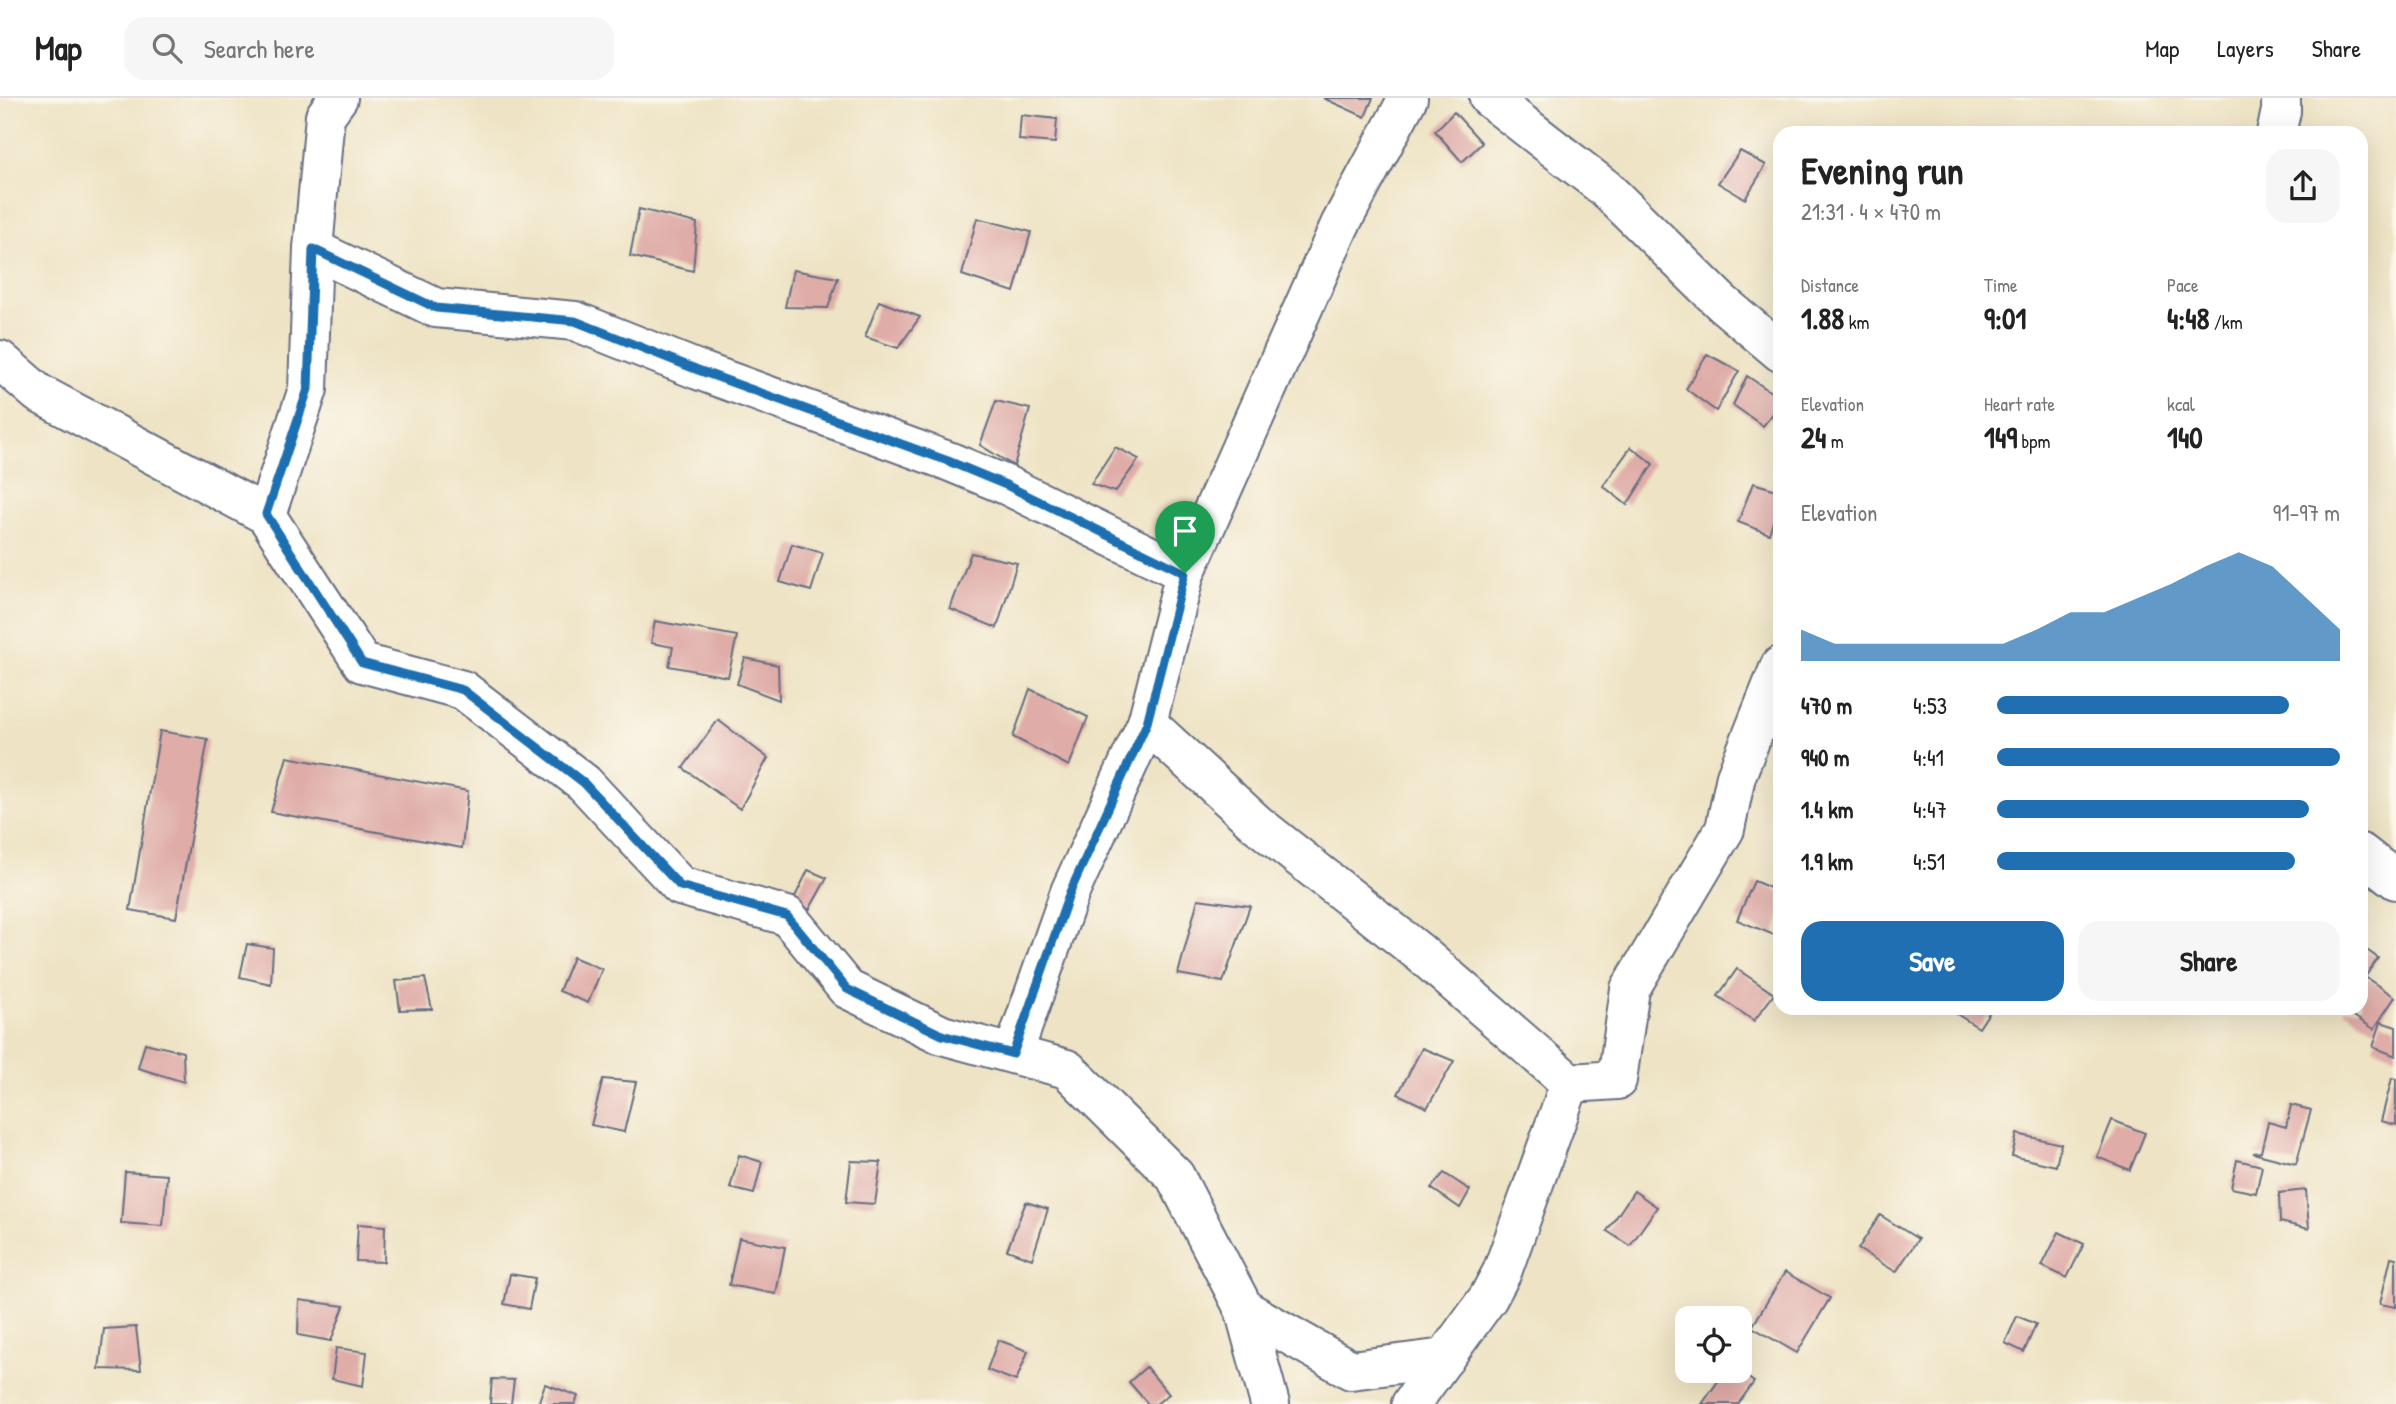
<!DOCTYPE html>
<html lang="en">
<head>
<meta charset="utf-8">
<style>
  :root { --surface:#fff; --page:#f6f6f6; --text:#222; --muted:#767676; --line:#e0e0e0; --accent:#1f6fb2 }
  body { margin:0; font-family:"Patrick Hand",sans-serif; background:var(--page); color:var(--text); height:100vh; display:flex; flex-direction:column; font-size:26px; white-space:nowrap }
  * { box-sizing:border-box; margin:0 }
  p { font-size:23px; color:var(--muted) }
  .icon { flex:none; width:38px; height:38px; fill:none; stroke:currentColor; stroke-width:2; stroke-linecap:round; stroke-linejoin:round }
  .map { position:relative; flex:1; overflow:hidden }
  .panel { position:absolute; left:1773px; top:28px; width:595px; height:889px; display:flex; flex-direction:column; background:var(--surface); border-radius:21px; box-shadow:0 7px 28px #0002 }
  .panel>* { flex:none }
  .buttons { position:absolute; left:1675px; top:1208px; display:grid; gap:14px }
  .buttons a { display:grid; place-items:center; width:77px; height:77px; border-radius:14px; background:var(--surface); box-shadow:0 7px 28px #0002; font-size:35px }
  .pin { position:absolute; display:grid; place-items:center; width:60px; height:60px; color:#fff; margin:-72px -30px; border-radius:50% 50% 50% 0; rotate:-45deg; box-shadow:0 0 7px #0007 }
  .pin .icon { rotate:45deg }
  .round { display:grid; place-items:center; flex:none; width:74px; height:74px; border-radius:21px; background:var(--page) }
  .summary { display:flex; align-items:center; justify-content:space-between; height:119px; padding:0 28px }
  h1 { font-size:38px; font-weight:800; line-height:52px }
  .stats { display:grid; grid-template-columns:repeat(3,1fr); gap:10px; height:119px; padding:7px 28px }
  .stats div { display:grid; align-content:center }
  .stats b { font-size:30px; font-weight:800 }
  .stats small { font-size:19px; font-weight:400 }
  .stats p { font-size:19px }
  .chart { height:196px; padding:14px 28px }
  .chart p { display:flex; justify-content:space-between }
  .chart svg { width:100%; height:126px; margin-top:7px; fill:var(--accent); opacity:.7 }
  .primary-button { display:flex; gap:14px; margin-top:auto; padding:14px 28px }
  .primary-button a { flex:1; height:80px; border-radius:21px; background:var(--accent); color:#fff; font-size:28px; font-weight:800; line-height:80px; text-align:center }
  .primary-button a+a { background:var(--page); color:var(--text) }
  ul { padding:0 28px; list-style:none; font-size:23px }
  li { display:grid; grid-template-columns:112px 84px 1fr; align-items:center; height:52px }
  li i { height:18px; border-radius:9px; background:var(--accent) }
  header { display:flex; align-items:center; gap:42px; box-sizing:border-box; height:98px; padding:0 35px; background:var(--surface); border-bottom:2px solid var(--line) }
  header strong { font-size:33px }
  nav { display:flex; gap:38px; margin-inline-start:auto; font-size:24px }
  .search { width:490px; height:63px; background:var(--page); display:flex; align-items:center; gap:18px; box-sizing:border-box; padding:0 24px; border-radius:21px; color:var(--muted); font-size:26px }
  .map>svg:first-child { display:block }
  .building { fill:#dfaca7 }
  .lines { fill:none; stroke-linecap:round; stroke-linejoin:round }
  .minor-casing { stroke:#656e82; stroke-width:42 }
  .minor { stroke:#fff; stroke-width:38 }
  .route-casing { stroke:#fff; stroke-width:14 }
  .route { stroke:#1f6fb2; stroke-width:9 }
</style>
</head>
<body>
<header>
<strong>Map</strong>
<div class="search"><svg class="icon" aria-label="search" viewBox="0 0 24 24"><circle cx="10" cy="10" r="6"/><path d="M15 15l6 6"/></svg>Search here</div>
<nav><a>Map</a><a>Layers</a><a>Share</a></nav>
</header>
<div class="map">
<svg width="2396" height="1306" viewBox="0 0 2396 1306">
  <rect width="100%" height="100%" fill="#fbf7ec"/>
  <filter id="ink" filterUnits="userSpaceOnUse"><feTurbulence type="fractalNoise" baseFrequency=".0143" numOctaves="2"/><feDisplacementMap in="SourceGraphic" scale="14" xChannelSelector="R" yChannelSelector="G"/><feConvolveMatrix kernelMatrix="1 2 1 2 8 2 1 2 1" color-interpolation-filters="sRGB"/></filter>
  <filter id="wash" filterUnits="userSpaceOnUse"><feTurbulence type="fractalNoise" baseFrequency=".00686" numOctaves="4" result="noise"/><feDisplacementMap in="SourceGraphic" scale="28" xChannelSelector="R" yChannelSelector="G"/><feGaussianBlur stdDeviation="1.57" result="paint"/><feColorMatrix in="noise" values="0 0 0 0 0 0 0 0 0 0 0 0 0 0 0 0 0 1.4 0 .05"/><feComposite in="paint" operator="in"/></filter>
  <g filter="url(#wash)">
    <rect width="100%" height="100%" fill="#eee3c4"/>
    <g id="blocks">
      <g class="building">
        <path d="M1323,0h50l-8,19z"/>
        <path d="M1454,14l28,31 -20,19 -27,-31z"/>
        <path d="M1021,17l36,4 -2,24 -36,-3z"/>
        <path d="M1740,53l26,14 -21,34 -27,-16z"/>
        <path d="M639,111l58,14 -4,48 -63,-15z"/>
        <path d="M977,120l54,14 -17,60 -52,-17z"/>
        <path d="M793,172l45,8 -10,30 -43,-1z"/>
        <path d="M879,203l41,16 -22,31 -33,-11z"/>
        <path d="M1707,256l32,17 -23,40 -30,-22z"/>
        <path d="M1747,278l33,22v7l-17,21 -30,-21z"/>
        <path d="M996,303l34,8 -16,57 -34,-21z"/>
        <path d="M1115,349l24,12 -24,33 -24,-8z"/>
        <path d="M1631,349l22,17 -26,41 -24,-19z"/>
        <path d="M1753,385l27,8v10l-11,33 -31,-12z"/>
        <path d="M792,446l31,9 -12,38 -31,-9z"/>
        <path d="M971,455l46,10 -20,65 -47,-19z"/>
        <path d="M655,523l82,15 -9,41 -59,-11 4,-19 -22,-4z"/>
        <path d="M745,560l33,7 1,35 -42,-16z"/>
        <path d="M1030,591l58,28 -19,49 -56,-29z"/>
        <path d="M718,622l50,38 -28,51 -57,-41z"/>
        <path d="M160,633l48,8 -32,179 -46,-8z"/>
        <path d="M287,659l181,34 -6,57 -191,-36z"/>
        <path d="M808,772l19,8 -18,32 -15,-11z"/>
        <path d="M1754,783l26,11v28l-6,15 -37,-15z"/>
        <path d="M1198,801l52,7 -27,76 -45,-8z"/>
        <path d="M247,846l26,4 -2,36 -31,-7z"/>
        <path d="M2361,848l17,12 -13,19 30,20 -21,32 -30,-19 1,-2h16z"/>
        <path d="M573,859l29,12 -14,34 -29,-12z"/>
        <path d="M1737,871l37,25 -20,27 -36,-25z"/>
        <path d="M425,880l7,31 -32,1 -4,-29z"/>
        <path d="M1947,910h45l-13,20z"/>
        <path d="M2381,924l15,5v29l-23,-9z"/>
        <path d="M145,945l38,9 1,30 -46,-14z"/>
        <path d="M1422,950l32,13 -27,47 -29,-14z"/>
        <path d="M2392,980l4,1v46l-15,-4z"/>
        <path d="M603,981l33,3 -12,50 -33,-7z"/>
        <path d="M2291,1007l20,5 -15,54 -43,-11 8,-1 7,-30 18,5z"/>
        <path d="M2112,1022l33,13 -15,37 -33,-13z"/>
        <path d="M2017,1036l44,10 -5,22 -44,-10z"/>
        <path d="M739,1057l23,7 -8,32 -24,-6z"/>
        <path d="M2237,1062l25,6 -6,27 -25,-5z"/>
        <path d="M851,1063l30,1 -6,42 -29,-2z"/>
        <path d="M125,1074l42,3 -4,51 -42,-3z"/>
        <path d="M1444,1075l26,17 -10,18 -29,-20z"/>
        <path d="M2306,1092l3,39 -29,-7 -1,-29z"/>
        <path d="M1634,1093l23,16 -27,39 -23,-15z"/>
        <path d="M1026,1104l22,7 -16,50 -25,-9z"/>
        <path d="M1880,1117l38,24 -22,33 -38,-23z"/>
        <path d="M358,1126l27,2 -1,36 -28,-1z"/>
        <path d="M2059,1134l25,12 -17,34 -25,-12z"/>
        <path d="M739,1140l46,9 -9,47 -47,-9z"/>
        <path d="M2391,1159l5,1v49l-16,-3z"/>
        <path d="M1785,1174l45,26 -33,55 -45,-26z"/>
        <path d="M510,1176l25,4 -6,31 -25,-5z"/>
        <path d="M299,1202l45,6 -13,35 -33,-6z"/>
        <path d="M2017,1218l19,8 -12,28 -19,-9z"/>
        <path d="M136,1229l5,43 -42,-1 5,-40z"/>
        <path d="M998,1242l30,11 -12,30 -29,-11z"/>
        <path d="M336,1250l31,4 -4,34 -31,-7z"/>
        <path d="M1146,1269l23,27 -13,10h-8l-19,-22z"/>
        <path d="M1726,1272h11l17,12 -16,22h-36z"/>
        <path d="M492,1281l22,1 -3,24h-21z"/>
        <path d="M545,1286l33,12 -3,8h-37z"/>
      </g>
    </g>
  </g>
  <g filter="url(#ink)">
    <use href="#blocks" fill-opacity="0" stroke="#656e82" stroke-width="2"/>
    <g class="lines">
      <defs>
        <g id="minor">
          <path d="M1489,0l116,90 116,114 59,50"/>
          <path d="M2276,35l5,-22v-13"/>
          <path d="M313,151l123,59 139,13 123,49 250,91 58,24 179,88"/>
          <path d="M0,262l38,33 228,122 96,148 101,27 121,93 96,103 107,30 60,73 95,46 125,34 108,107 69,133 26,95"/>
          <path d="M266,417l42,-126 5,-140 12,-133 13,-18"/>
          <path d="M1147,625l38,-150 155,-348 68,-127"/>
          <path d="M2361,755l35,27"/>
          <path d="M1013,956l57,-162 77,-169 110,101 163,129 150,130 -68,189 -14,26 -77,106"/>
          <path d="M1570,985l47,-3 13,-91 95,-160 11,-53 44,-110"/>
          <path d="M1244,1211l107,61 94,-12"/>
        </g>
      </defs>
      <use href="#minor" class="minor-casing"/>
      <use href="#minor" class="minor"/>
    </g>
  </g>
  <g class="lines" filter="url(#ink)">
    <defs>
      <path id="route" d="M313,151l123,59 139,13 123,49 250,91 58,24 179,88 -38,150 -77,169 -57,162 -71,-19 -95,-46 -60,-73 -107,-30 -96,-103 -121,-93 -101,-27 -96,-149 42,-125z"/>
    </defs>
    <use href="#route" class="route-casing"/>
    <use href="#route" class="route"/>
  </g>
</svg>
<div class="buttons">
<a><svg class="icon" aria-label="locate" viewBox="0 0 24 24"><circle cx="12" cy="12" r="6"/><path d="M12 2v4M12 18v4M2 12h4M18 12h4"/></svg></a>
</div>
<div class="pin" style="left:1185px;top:475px;background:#1e9e55"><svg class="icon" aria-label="arrive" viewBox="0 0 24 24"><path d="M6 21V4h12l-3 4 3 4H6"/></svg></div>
<section class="panel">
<div class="summary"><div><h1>Evening run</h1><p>21:31 · 4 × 470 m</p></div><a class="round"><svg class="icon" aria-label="share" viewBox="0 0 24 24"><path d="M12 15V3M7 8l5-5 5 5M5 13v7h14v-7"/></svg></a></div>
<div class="stats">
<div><p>Distance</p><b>1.88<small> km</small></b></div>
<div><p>Time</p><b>9:01</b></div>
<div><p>Pace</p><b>4:48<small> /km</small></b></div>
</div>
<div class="stats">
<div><p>Elevation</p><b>24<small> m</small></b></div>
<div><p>Heart rate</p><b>149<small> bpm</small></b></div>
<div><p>kcal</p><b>140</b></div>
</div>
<div class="chart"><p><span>Elevation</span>91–97 m</p>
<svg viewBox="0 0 160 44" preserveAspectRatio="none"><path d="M0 44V33L10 38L20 38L30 38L40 38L50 38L60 38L70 33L80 27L90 27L100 22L110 17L120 11L130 6L140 11L150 22L160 33V44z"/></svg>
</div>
<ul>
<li><b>470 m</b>4:53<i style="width:85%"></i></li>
<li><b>940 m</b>4:41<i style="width:100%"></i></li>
<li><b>1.4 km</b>4:47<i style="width:91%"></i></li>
<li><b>1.9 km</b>4:51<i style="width:87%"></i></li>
</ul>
<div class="primary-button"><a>Save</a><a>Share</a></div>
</section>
</div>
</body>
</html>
